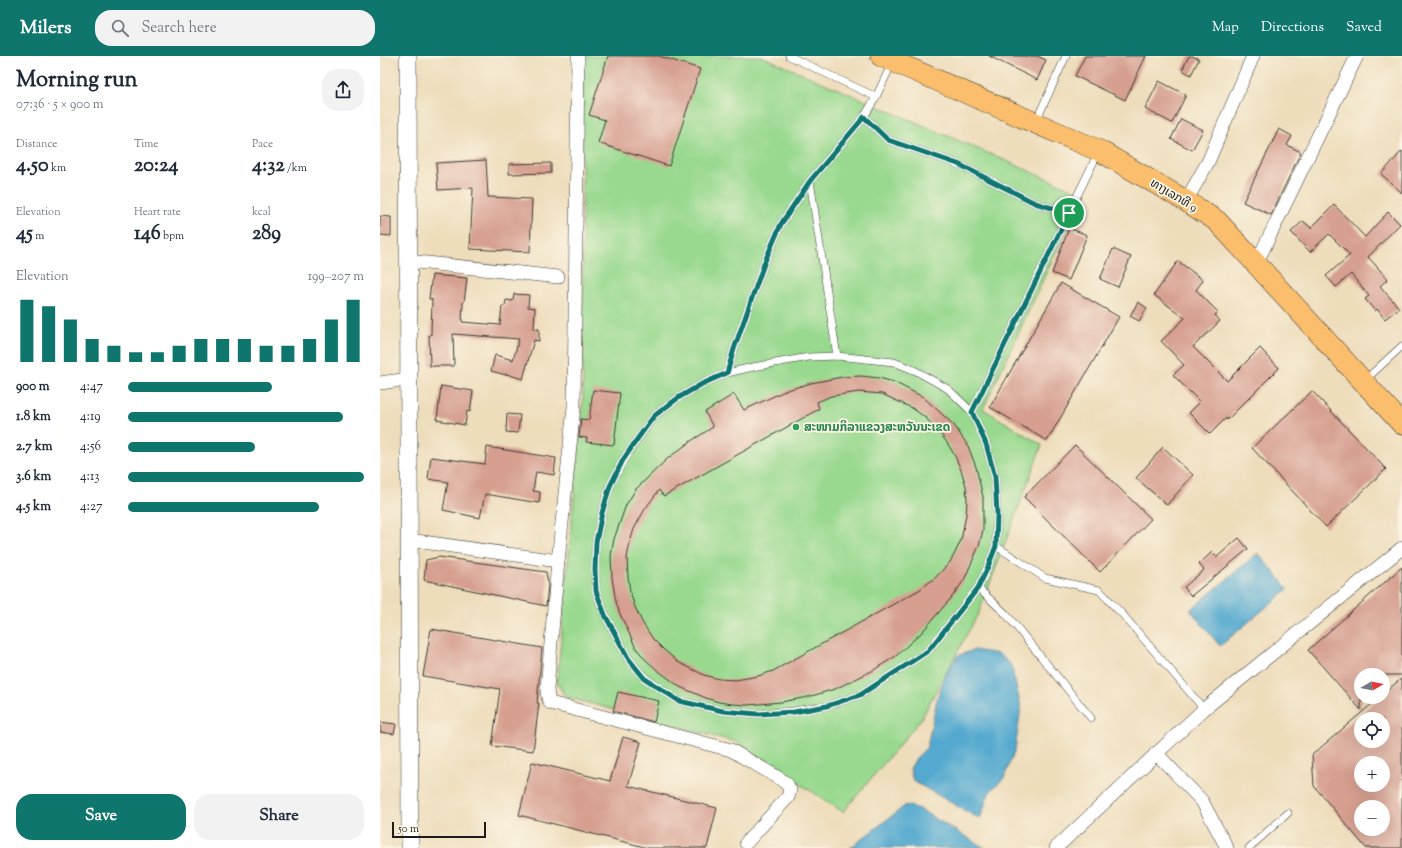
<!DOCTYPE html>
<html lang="en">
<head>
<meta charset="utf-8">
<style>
  :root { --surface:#fff; --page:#f2f2f3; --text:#1f2937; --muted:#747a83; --accent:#0f766e }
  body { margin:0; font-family:"Sorts Mill Goudy","Noto Sans Lao",serif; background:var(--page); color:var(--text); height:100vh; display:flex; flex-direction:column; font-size:15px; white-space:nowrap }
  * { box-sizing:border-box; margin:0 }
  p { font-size:13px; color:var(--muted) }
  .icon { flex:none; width:22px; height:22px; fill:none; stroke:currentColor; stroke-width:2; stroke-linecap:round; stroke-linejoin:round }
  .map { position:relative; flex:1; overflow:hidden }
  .sheet { display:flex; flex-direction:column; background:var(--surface); width:380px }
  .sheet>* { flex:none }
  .needle { width:26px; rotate:80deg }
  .buttons { position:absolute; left:974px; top:612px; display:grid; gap:8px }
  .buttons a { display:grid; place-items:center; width:36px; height:36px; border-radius:50%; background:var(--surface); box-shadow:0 4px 16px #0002; font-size:20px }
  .scale { position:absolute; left:12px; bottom:10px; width:94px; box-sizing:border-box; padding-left:4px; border:2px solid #1c1c1c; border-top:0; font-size:11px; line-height:14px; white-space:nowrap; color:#1c1c1c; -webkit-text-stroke:3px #fcf5e5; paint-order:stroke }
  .pin { position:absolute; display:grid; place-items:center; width:34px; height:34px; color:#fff; margin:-17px; border:2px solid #fff; border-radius:50%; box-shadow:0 1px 4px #0007 }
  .round { display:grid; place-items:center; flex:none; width:42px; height:42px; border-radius:16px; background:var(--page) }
  .headline { display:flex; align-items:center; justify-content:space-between; height:68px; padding:0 16px }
  h1 { font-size:22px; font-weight:700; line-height:30px }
  .metrics { display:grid; grid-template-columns:repeat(3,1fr); gap:6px; height:68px; padding:4px 16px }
  .metrics div { display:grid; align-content:center }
  .metrics b { font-size:20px; font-weight:700 }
  .metrics small { font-size:11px; font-weight:400 }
  .metrics p { font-size:11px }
  .chart { height:112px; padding:8px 16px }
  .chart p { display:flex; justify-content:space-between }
  .chart svg { width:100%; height:72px; margin-top:4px; stroke:var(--accent); stroke-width:6 }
  .button { display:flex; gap:8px; margin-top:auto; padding:8px 16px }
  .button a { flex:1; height:46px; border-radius:16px; background:var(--accent); color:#fff; font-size:16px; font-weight:700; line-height:46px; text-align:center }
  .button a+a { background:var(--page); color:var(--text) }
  ul { padding:0 16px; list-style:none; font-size:13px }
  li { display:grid; grid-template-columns:64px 48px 1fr; align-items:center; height:30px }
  li i { height:10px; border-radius:5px; background:var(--accent) }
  header { display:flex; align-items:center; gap:24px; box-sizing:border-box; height:56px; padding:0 20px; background:var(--accent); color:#fff }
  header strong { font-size:19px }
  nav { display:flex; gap:22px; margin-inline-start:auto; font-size:14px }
  .search { width:280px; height:36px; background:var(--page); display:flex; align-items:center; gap:10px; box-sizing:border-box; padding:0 14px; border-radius:16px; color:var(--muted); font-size:15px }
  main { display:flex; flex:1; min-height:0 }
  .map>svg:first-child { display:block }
  .green { fill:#99d98f; stroke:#5a7a56 }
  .water { fill:#52a9cf; stroke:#376276 }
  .building { fill:#d69f8f; fill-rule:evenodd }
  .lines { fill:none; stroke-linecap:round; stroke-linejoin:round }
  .service-casing { stroke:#3c3934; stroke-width:8 }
  .minor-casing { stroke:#3c3934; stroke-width:14 }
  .tertiary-casing { stroke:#3c3934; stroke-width:18 }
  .primary-casing { stroke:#3c3934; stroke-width:22 }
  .service { stroke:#fff; stroke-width:7 }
  .minor { stroke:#fff; stroke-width:13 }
  .tertiary { stroke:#fff; stroke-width:17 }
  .primary { stroke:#fabe6d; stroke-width:21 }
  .route-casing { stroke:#fff; stroke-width:8 }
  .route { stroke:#0f766e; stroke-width:5 }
  .leisure-dot { fill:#2e9e5b; stroke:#fcf5e5; stroke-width:1.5 }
  .labels { text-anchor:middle; stroke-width:3.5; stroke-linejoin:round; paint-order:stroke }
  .street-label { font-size:12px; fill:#1c1c1c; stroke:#fcf5e5 }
  .leisure-label { font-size:12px; font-weight:bold; fill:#27864d; stroke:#fcf5e5; text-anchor:start }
</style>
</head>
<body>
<header>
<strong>Milers</strong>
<div class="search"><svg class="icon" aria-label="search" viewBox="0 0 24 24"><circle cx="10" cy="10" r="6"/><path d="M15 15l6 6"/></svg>Search here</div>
<nav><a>Map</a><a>Directions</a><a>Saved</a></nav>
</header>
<main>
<section class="sheet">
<div class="headline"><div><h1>Morning run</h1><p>07:36 · 5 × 900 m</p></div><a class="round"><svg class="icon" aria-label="share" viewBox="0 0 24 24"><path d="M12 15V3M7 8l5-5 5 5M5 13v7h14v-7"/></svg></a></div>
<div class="metrics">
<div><p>Distance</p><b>4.50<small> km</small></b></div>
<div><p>Time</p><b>20:24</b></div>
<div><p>Pace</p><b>4:32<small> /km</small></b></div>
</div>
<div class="metrics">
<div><p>Elevation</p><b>45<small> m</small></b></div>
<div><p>Heart rate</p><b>146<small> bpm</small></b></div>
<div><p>kcal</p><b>289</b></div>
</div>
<div class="chart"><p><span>Elevation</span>199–207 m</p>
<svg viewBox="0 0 160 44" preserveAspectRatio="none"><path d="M5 44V6M15 44V10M25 44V18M35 44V30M45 44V34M55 44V38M65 44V38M75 44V34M85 44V30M95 44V30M105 44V30M115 44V34M125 44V34M135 44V30M145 44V18M155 44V6"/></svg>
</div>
<ul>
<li><b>900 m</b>4:47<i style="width:61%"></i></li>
<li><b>1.8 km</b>4:19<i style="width:91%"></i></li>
<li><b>2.7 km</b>4:56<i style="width:54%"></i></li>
<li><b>3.6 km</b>4:13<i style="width:100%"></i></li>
<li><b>4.5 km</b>4:27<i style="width:81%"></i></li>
</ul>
<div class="button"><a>Save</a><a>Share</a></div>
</section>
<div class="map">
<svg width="1022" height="792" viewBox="0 0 1022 792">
  <rect width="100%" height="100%" fill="#fcf5e5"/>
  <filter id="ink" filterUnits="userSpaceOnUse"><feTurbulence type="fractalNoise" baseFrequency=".025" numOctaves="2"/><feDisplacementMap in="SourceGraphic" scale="8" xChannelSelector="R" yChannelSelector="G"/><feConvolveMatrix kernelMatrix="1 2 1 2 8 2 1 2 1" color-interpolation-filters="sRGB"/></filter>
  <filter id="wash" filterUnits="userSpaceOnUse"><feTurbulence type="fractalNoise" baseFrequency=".012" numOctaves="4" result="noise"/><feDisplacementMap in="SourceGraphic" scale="16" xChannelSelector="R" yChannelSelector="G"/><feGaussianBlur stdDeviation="0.9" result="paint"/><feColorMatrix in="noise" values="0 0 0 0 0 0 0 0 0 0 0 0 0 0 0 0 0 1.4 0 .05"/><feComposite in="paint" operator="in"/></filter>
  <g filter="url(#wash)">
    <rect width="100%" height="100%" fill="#edb"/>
    <path class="green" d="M202,0h179l322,138 -100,215 59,36 -63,167 -58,107 -78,93 -107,-70 -170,-45 -9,-14 26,-285z"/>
    <g class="water">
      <path d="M878,497l30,36 -68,57 -30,-36z"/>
      <path d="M594,594l25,4 12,11 10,42 -6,43 -11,28 -15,15 -9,26 -67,-38 -3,-12 6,-11 11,-11 10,-48 8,-23 12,-20z"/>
      <path d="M526,749l13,4 66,39h-135z"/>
    </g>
    <g id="blocks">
      <g class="building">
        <path d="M228,0h51l41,13 -31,97 -71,-23 7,-23 -16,-5z"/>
        <path d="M609,0h48l9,4 -9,20z"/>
        <path d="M705,0h61l-21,44 -50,-24z"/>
        <path d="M809,0h3l7,3 -8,16 -9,-5z"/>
        <path d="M779,25l27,14 -14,28 -27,-14z"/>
        <path d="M801,63l22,11 -11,20 -21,-11z"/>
        <path d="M899,73l13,7 -5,9 14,7 -30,63 -28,-13z"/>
        <path d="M1022,95v42l-21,-19z"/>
        <path d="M106,104l2,37 44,2 -2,53 -60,-3 3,-61 -35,2 -2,-27z"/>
        <path d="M171,107v10l-42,1v-10z"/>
        <path d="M954,149l31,32 23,-25 12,12 -32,33 20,22 -8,7 19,22 -14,11 -8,-10 -2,2 -10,-12 4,-3 -18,-22 -15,13 -10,-11 24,-21 -21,-21 -19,18 -19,-20 12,-11 8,7z"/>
        <path d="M0,160l11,1v19l-11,-1z"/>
        <path d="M689,172l18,7 -18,45 -17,-7z"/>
        <path d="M733,193l18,8 -13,30 -18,-8z"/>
        <path d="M798,205l25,19 -7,10 22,22 -3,3 5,6 -27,26 34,34 33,-33 19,20 -52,52 -1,-2 -16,16 -21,-21 11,-11 -27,-27 11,-10 -23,-24 24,-23 -31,-23z"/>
        <path d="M52,219l35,3 -3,24h-1l-1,20 38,3 2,-19h3l1,-6 7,1 1,-7 15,1 -1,12 7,1 -1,21h5v12l-5,-1 -11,39 -17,-5v1l-15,-4 4,-16 18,5 6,-21 -66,-5 1,32h-24l-1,-31h2l1,-36h-3z"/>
        <path d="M681,227l58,34 -72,124 -57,-34z"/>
        <path d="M758,246l9,6 -8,13 -9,-5z"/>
        <path d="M481,320l18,2 15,4 29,15 31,28 14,21 8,21 3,13 4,17v33l-4,16 -15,34 -12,17 -30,35 -26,24 -24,15 -37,18 -27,8 -27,5 -33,3 -16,-1 -13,-2 -13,-4 -26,-11 -24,-18 -11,-10 -9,-11 -16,-34 -4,-12 -4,-24 -1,-22 3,-17 12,-34 10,-16 31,-30 24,-18 22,-14 -8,-15 29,-18 10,16 43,-20 24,-7 31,-6zM479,336l23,2 30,14 14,10 10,11 10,12 9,15 6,14 5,16 1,14 -1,15 -5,25 -6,13 -5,9 -15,16 -16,12 -146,81 -15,5 -22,4 -17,-1 -15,-4 -26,-13 -15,-13 -10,-10 -11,-17 -7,-15 -5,-15 -2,-15 -1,-19 3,-16 4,-13 11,-20 14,-19 5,6 155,-87 -2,-7 14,-6z"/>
        <path d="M61,330l32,5 -3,21 -3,-1 -2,14 -28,-5z"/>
        <path d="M213,334l27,3 -6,52 -28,-3 1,-4 -8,-1 2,-18 8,1z"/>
        <path d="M932,335l74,78 -60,58 -74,-79z"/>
        <path d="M127,358l13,1 -2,18 -12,-1z"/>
        <path d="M695,389l76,74 -51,53 -76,-75z"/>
        <path d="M107,391l69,11 -2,17 -18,-3 -3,19 7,1 -1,11 -54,-9 -5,24 -37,-8 5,-28 -20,-3 3,-22 54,7z"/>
        <path d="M783,391l30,28 -26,30 -31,-27z"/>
        <path d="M859,482l9,11 -57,47 -7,-9 20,-17 -5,-6 13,-12 5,5z"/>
        <path d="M59,501l107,15 2,13 -2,21 -122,-26 2,-20z"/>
        <path d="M1022,511v108h-41v35l-53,-60z"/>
        <path d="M51,573l111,19 -5,55h2l-6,48 -41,-5 8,-57 -77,-13z"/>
        <path d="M1022,622v170h-36l-52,-62 -2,-31 68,-58h3v-3zM981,663h22v22h-22zM981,707h22v22h-22zM981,751h22v22h-22z"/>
        <path d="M238,636l41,9 -5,21 -41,-11z"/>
        <path d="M0,666l16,2 -2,10 -14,-2z"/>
        <path d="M243,681l18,5 -13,44 89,22 -10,40h-59l-129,-33 13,-53 78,19z"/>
      </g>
    </g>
  </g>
  <g filter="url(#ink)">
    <use href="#blocks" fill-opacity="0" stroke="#3c3934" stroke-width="1"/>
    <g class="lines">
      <defs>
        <g id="service">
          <path d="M409,0l87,41"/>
          <path d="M484,61l24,23 70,24 77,39 34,10"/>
          <path d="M656,65l30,-65"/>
          <path d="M430,125l27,175"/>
          <path d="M457,300l57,6 22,9 32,18 24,23 14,32 9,33 2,37 -1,32 -9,23 -9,19 -50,63 -68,44 -33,11 -33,5 -36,3 -35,-3 -44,-10 -35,-24 -16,-19 -23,-43 -9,-24 -1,-21 1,-27 6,-30 8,-27 13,-26 31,-44 24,-18 24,-14 25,-11 26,-6 56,-10z"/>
          <path d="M347,317l7,-24 31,-88 16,-37 29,-43 54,-64 12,-20 16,-34"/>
          <path d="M984,325l38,-35"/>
          <path d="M592,356l126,-259"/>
          <path d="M616,490l49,32 54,12 24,25 81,94"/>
          <path d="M598,532l28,26 85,104"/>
          <path d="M869,792l39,-35"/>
        </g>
        <g id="minor">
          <path d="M806,145l22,-39 45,-106"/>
          <path d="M28,205l150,16"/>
          <path d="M876,208l101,-208"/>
          <path d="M0,327l29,-4"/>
          <path d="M29,484l149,21 16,-154 4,-351"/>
          <path d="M178,505l-11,128 1,9 2,5 181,47 48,28 8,6 3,6 -2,7 -42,46"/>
          <path d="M776,697l46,48 25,47"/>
          <path d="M676,792l148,-139 198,-161"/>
        </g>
        <path id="tertiary" d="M28,0l2,792"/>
        <path id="primary" d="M501,0l219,95 86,50 31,20 185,203"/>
      </defs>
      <use href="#service" class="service-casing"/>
      <use href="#minor" class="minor-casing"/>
      <use href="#tertiary" class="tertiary-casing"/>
      <use href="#primary" class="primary-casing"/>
      <use href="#service" class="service"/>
      <use href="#minor" class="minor"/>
      <use href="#tertiary" class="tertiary"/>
      <use href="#primary" class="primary"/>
    </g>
  </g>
  <g class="lines" filter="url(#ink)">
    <defs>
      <path id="route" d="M484,61l24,23 70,24 77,39 34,10 -97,199 14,32 9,33 2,37 -1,32 -9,23 -9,19 -50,63 -68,44 -33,11 -33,6 -36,2 -35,-3 -44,-10 -35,-23 -16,-20 -23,-43 -9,-24 -1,-21 1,-28 6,-29 8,-27 13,-26 15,-22 16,-22 24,-18 24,-14 25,-11 7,-24 31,-88 16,-37 29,-43z"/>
    </defs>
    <use href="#route" class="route-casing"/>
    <use href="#route" class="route"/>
  </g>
  <circle class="leisure-dot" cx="416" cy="371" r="4"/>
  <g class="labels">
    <g class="street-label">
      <text transform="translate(794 139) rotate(31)" y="4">ທາງເລກທີ 9</text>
    </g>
    <g class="leisure-label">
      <text x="424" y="375">ສະໜາມກິລາແຂວງສະຫວັນນະເຂດ</text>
    </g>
  </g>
</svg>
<div class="buttons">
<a><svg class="needle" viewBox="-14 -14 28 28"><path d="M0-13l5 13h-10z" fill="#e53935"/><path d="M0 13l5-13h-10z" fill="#747a83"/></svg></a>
<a><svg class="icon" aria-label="locate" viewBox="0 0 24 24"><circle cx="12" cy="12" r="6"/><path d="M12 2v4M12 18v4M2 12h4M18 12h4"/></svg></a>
<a>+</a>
<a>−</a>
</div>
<div class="scale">50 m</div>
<div class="pin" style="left:689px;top:157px;background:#1e9e55"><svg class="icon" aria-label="arrive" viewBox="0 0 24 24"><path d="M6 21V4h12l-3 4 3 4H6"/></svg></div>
</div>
</main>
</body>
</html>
